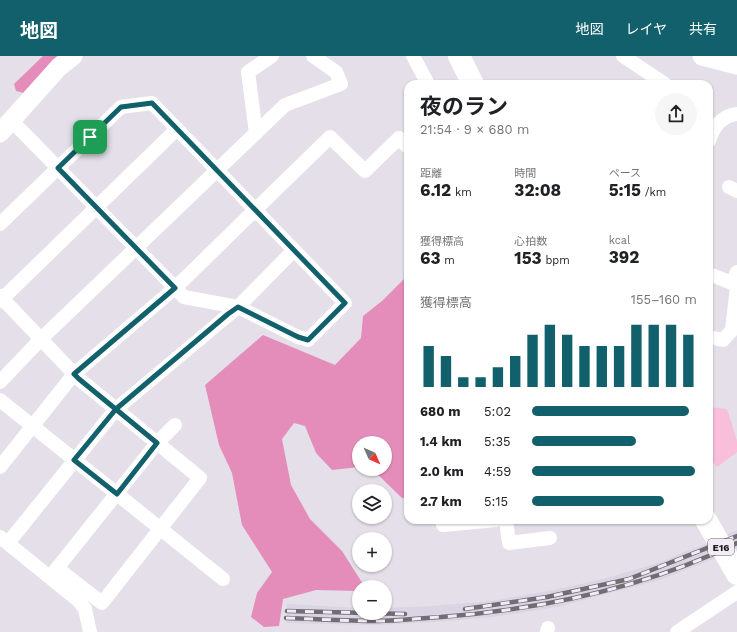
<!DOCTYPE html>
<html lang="ja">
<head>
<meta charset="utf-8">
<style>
  :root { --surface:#fff; --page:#f6f6f6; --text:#202124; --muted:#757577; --accent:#12606b }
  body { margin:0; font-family:"Work Sans","Noto Sans JP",sans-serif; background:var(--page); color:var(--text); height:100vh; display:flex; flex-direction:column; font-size:15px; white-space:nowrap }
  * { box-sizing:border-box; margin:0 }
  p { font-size:13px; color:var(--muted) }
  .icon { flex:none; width:22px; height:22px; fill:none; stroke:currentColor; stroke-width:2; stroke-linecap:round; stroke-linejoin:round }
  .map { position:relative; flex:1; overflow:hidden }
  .drawer { position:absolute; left:404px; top:24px; width:309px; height:444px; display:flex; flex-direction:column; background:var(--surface); border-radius:12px; box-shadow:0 1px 3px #0004 }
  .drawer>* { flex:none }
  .needle { width:26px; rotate:135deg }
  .tools { position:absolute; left:352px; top:380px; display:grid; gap:8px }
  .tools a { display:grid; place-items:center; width:40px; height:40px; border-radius:50%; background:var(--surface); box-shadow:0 1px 3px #0004; font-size:20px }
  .pin { position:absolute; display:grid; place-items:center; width:34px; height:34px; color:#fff; margin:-17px; border-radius:8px; box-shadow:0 2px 6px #0006 }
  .round { display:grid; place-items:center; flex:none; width:42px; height:42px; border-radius:21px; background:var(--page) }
  .head { display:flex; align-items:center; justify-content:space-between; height:68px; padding:0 16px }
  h1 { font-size:22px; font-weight:700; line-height:30px }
  .metrics { display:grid; grid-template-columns:repeat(3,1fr); gap:6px; height:68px; padding:4px 16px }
  .metrics div { display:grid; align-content:center }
  .metrics b { font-size:17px; font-weight:700 }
  .metrics small { font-size:11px; font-weight:400 }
  .metrics p { font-size:11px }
  .chart { height:112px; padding:8px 16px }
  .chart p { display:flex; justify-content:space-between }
  .chart svg { width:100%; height:72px; margin-top:4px; stroke:var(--accent); stroke-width:6 }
  ul { padding:0 16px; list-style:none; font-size:13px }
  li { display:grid; grid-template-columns:64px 48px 1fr; align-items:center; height:30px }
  li i { height:10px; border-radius:5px; background:var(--accent) }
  header { display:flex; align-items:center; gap:24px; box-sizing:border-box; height:56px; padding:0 20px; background:var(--accent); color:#fff }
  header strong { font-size:19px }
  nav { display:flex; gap:22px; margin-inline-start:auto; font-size:14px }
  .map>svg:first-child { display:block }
  .built { fill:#dcd4e4 }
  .green { fill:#f8beda }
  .forest { fill:#e58dba }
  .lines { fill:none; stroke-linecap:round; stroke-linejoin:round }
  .street { stroke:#fff; stroke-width:14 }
  .secondary { stroke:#fff; stroke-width:19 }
  .highway { stroke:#fff; stroke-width:22 }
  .rail-casing { stroke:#706d73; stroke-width:4.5 }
  .rail { stroke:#f1ecf6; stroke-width:3; stroke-dasharray:9; stroke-linecap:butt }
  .route-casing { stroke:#fff; stroke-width:8 }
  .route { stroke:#12606b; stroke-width:5 }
  .labels { text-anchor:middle; stroke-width:3; stroke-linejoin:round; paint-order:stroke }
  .shield { fill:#f1ecf6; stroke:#5a585d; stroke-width:1 }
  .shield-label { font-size:10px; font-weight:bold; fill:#1a191c }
</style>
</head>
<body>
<header>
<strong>地図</strong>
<nav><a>地図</a><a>レイヤ</a><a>共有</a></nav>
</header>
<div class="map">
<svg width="737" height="576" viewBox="0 0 737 576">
  <rect width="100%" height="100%" fill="#e4dfe8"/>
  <path class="built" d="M737,474v18l-26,12 -52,20 -102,27 -64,10 -59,5 -56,3 -92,-2 1,-19 72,4v5h26v-5l47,-2 59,-5 63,-11 49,-11 52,-15 50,-20z"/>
  <path class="green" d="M709,351l18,2 10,32v11l-20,15 -8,-10z"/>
  <g class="forest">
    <path d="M43,0h17l-36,37 -8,-2 -2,-7z"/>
    <path d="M408,219v223h-6l-30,-29h13v-26h-26v24l-27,3 -16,-17 -11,-27 -11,-3 -12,16 9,46 19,34 32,32 21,33v3h-4v4l-43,-1 -33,9 -4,27 -15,1 -13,-10 6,-24 15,-21 -30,-47 -10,-52 -13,-28 -14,-60 58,-50 72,30 26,-27 2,-22 19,-15z"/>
  </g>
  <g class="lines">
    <g class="street">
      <path d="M413,0l15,28"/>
      <path d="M623,0l42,28"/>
      <path d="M11,64l173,177 54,10 60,30 10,3 37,-37 -51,-53"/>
      <path d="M256,77l-8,-61 24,-16"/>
      <path d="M709,85c4,-14 13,-25 28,-27"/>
      <path d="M729,131l8,4"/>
      <path d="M0,168l121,-117 31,-4 142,147 -56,57 -122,102 -108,134"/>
      <path d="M709,218l23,9 5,-11"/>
      <path d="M0,240l79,83 121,99 -98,125 -45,-35"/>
      <path d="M0,245l177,-172"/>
      <path d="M709,281l14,3 9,-10 5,-43 -5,-4"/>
      <path d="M0,326l41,-43 244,-234 56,-21 -5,-12 -23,-16"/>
      <path d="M0,344l223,179"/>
      <path d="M0,411l74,-93 101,-86 155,-151 35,34 34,-33 9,9"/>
      <path d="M506,464l3,23 41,-5"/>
      <path d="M443,469l53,-5"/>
      <path d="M0,481l79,64 6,8 5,23"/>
      <path d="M50,521l107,-134 18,-18"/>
      <path d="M547,576l1,-4"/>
      <path d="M677,576l60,-40"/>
    </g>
    <g class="secondary">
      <path d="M702,0l35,9"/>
      <path d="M0,77l59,-66 14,-11"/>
    </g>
    <g class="highway">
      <path d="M459,0l14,28"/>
      <path d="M706,464l31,54"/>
    </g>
    <defs>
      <g id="rail">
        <path d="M465,553l82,-12 82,-18 108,-43"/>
        <path d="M287,555l118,3"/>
        <path d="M286,562c31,1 61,3 92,3 21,0 42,-3 63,-4 102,-8 204,-29 296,-74"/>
      </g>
    </defs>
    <use href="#rail" class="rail-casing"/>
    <use href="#rail" class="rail"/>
  </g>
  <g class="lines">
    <defs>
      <path id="route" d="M90,81l-32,31 117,120 -101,86 5,5 78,64 -40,51 -43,-34 42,-51 112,-95 10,-7 60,30 10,3 37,-37 -193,-200 -31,4 -31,30"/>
    </defs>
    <use href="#route" class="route-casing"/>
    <use href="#route" class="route"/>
  </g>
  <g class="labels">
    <rect class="shield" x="708" y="483" width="26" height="16" rx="3"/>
    <g class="shield-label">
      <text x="721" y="495">E16</text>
    </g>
  </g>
</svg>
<div class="tools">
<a><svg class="needle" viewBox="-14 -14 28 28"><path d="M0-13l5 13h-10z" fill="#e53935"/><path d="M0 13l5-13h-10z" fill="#757577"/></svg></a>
<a><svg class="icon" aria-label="layers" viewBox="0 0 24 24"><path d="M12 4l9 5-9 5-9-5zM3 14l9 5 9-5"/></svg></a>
<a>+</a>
<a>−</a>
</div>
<div class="pin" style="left:90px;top:81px;background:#1e9e55"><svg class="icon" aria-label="arrive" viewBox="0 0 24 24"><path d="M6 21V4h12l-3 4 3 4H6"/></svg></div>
<section class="drawer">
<div class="head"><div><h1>夜のラン</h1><p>21:54 · 9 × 680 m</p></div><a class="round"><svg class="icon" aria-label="share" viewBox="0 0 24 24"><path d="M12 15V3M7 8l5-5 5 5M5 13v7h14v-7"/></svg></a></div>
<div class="metrics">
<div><p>距離</p><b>6.12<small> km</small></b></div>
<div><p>時間</p><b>32:08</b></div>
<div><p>ペース</p><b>5:15<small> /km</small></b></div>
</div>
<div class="metrics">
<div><p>獲得標高</p><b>63<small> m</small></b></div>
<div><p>心拍数</p><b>153<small> bpm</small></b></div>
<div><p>kcal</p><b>392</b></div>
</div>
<div class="chart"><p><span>獲得標高</span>155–160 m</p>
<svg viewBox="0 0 160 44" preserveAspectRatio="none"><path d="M5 44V19M15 44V25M25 44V38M35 44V38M45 44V32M55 44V25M65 44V12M75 44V6M85 44V12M95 44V19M105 44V19M115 44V19M125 44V6M135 44V6M145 44V6M155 44V12"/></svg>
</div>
<ul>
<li><b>680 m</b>5:02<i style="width:95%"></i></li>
<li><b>1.4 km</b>5:35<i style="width:63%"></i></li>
<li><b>2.0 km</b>4:59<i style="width:99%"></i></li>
<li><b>2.7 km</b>5:15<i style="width:80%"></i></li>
</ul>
</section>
</div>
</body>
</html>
